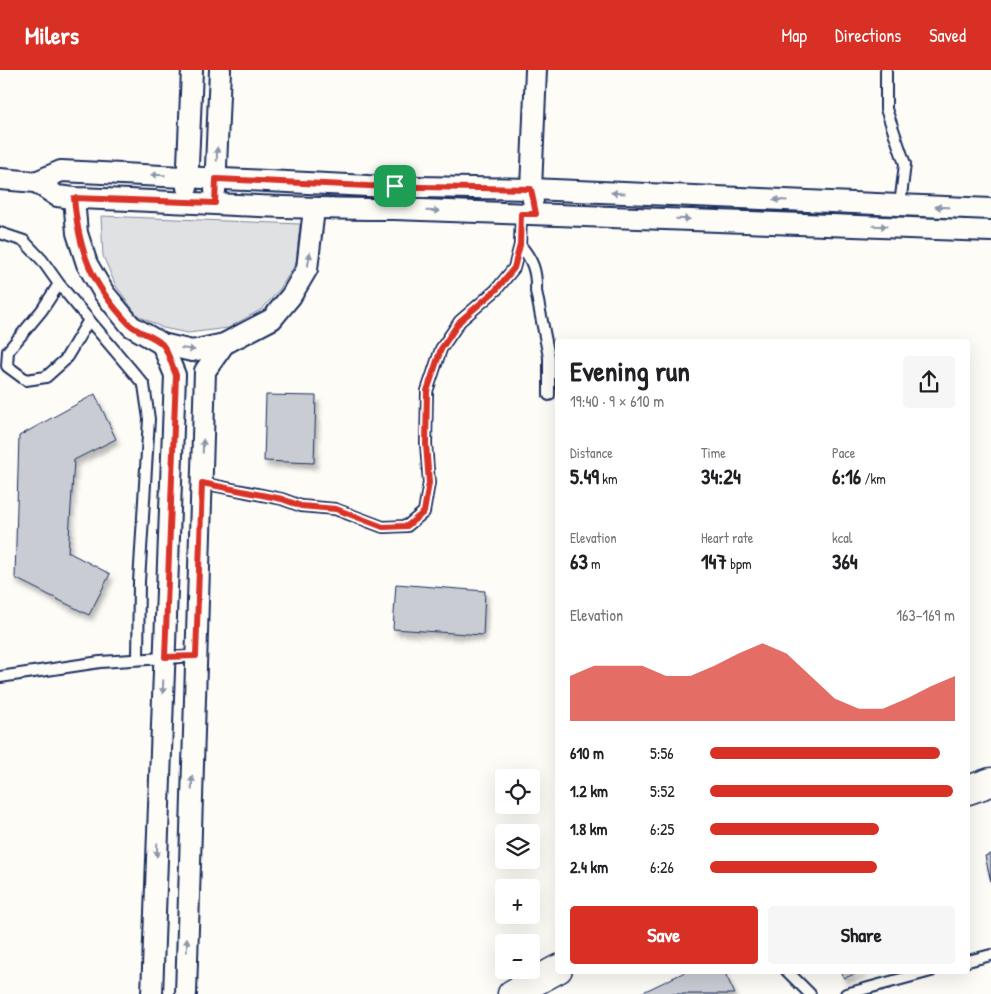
<!DOCTYPE html>
<html lang="en">
<head>
<meta charset="utf-8">
<style>
  :root { --surface:#fff; --page:#f6f6f6; --text:#202124; --muted:#757577; --accent:#d93025 }
  body { margin:0; font-family:"Patrick Hand",sans-serif; background:var(--page); color:var(--text); height:100vh; display:flex; flex-direction:column; font-size:19px; white-space:nowrap }
  * { box-sizing:border-box; margin:0 }
  p { font-size:16px; color:var(--muted) }
  .icon { flex:none; width:28px; height:28px; fill:none; stroke:currentColor; stroke-width:2; stroke-linecap:round; stroke-linejoin:round }
  .map { position:relative; flex:1; overflow:hidden }
  .drawer { position:absolute; left:555px; top:269px; width:415px; height:635px; display:flex; flex-direction:column; background:var(--surface); border-radius:5px; box-shadow:0 5px 20px #0002 }
  .drawer>* { flex:none }
  .controls { position:absolute; left:495px; top:699px; display:grid; gap:10px }
  .controls a { display:grid; place-items:center; width:45px; height:45px; border-radius:5px; background:var(--surface); box-shadow:0 5px 20px #0002; font-size:25px }
  .pin { position:absolute; display:grid; place-items:center; width:42px; height:42px; color:#fff; margin:-21px; border-radius:10px; box-shadow:0 2px 8px #0006 }
  .round { display:grid; place-items:center; flex:none; width:52px; height:52px; border-radius:5px; background:var(--page) }
  .summary { display:flex; align-items:center; justify-content:space-between; height:85px; padding:0 15px }
  h1 { font-size:28px; font-weight:700; line-height:38px }
  .metrics { display:grid; grid-template-columns:repeat(3,1fr); gap:8px; height:85px; padding:5px 15px }
  .metrics div { display:grid; align-content:center }
  .metrics b { font-size:21px; font-weight:700 }
  .metrics small { font-size:14px; font-weight:400 }
  .metrics p { font-size:14px }
  .chart { height:140px; padding:10px 15px }
  .chart p { display:flex; justify-content:space-between }
  .chart svg { width:100%; height:90px; margin-top:5px; fill:var(--accent); opacity:.7 }
  .action { display:flex; gap:10px; margin-top:auto; padding:10px 15px }
  .action a { flex:1; height:58px; border-radius:5px; background:var(--accent); color:#fff; font-size:20px; font-weight:700; line-height:58px; text-align:center }
  .action a+a { background:var(--page); color:var(--text) }
  ul { padding:0 15px; list-style:none; font-size:16px }
  li { display:grid; grid-template-columns:80px 60px 1fr; align-items:center; height:38px }
  li i { height:12px; border-radius:6px; background:var(--accent) }
  header { display:flex; align-items:center; gap:30px; box-sizing:border-box; height:70px; padding:0 25px; background:var(--accent); color:#fff }
  header strong { font-size:24px }
  nav { display:flex; gap:28px; margin-inline-start:auto; font-size:18px }
  .map>svg:first-child { display:block }
  .green { fill:#e0e1e3; stroke:#7e88a0 }
  .building { fill:#c9ccd3; stroke:#1b2f5e; filter:url(#shadow) }
  .lines { fill:none; stroke-linecap:round; stroke-linejoin:round }
  .lane-casing { stroke:#1b2f5e; stroke-width:14 }
  .street-casing { stroke:#1b2f5e; stroke-width:24 }
  .secondary-casing { stroke:#1b2f5e; stroke-width:31 }
  .lane { stroke:#fdfcf7; stroke-width:10 }
  .street { stroke:#fdfcf7; stroke-width:20 }
  .secondary { stroke:#fdfcf7; stroke-width:28 }
  .oneway { fill:#8c96aa }
  .route-casing { stroke:#fff; stroke-width:10 }
  .route { stroke:#d93025; stroke-width:6 }
</style>
</head>
<body>
<header>
<strong>Milers</strong>
<nav><a>Map</a><a>Directions</a><a>Saved</a></nav>
</header>
<div class="map">
<svg width="991" height="924" viewBox="0 0 991 924">
  <defs>
    <filter id="shadow"><feDropShadow dx="3" dy="5.5" stdDeviation="2.5" flood-color="#0004"/></filter>
  </defs>
  <rect width="100%" height="100%" fill="#fdfcf7"/>
  <filter id="ink" filterUnits="userSpaceOnUse"><feTurbulence type="fractalNoise" baseFrequency=".02" numOctaves="2"/><feDisplacementMap in="SourceGraphic" scale="10" xChannelSelector="R" yChannelSelector="G"/><feConvolveMatrix kernelMatrix="1 2 1 2 8 2 1 2 1" color-interpolation-filters="sRGB"/></filter>
  <g filter="url(#ink)">
    <path class="green" d="M101,146l199,8 -4,39 -16,26 -18,20 -34,19 -40,5 -25,-5 -26,-13 -21,-29 -13,-30z"/>
    <g class="building">
      <path d="M95,324l21,45 -42,21 -6,92 42,22 -21,41 -74,-37 4,-142z"/>
      <path d="M266,325l50,1 -2,67 -50,-2z"/>
      <path d="M396,514l89,7 -2,44 -90,-6z"/>
      <path d="M991,784v28l-6,-26z"/>
      <path d="M687,901h37l11,23h-96z"/>
      <path d="M841,901h23l-20,7z"/>
    </g>
    <g class="lines">
      <defs>
        <g id="lane">
          <path d="M886,0v39l19,55 -5,41"/>
          <path d="M0,163l24,8 18,19 17,24 -17,26 -34,41 -1,15 19,14 20,-3 19,-17 24,-40 -30,-36"/>
          <path d="M520,175c12,14 17,26 16,46l13,66v38"/>
          <path d="M89,250l55,65 5,34 -10,163 -1,77"/>
          <path d="M202,413l80,16 19,7 34,3 48,18 24,-1 17,-14 5,-29 -3,-39 1,-53 14,-42 19,-28 36,-31 18,-22 6,-23 1,-31"/>
          <path d="M0,607l100,-15 96,-6"/>
          <path d="M968,891l23,-6"/>
          <path d="M787,901l23,23"/>
          <path d="M846,924l85,-23"/>
        </g>
        <g id="street">
          <path d="M0,109l36,3 25,-11 307,15 163,3 460,20"/>
          <path d="M36,112l21,14 17,2c107,3 213,12 320,11l597,22"/>
          <path d="M187,118l5,-118"/>
          <path d="M215,121l5,-121"/>
          <path d="M74,128l3,35 10,31 17,29 27,33 31,18 30,7 32,-7 48,-25 19,-23 16,-27 7,-60"/>
          <path d="M533,130l-2,-11 5,-119"/>
          <path d="M152,924l23,-619 -13,-31"/>
          <path d="M186,924l19,-623 19,-27"/>
        </g>
        <g id="secondary">
          <path d="M968,720l23,-8"/>
          <path d="M512,924l46,-25"/>
        </g>
      </defs>
      <use href="#lane" class="lane-casing"/>
      <use href="#street" class="street-casing"/>
      <use href="#secondary" class="secondary-casing"/>
      <use href="#lane" class="lane"/>
      <use href="#street" class="street"/>
      <use href="#secondary" class="secondary"/>
    </g>
    <defs><path id="oneway-solid" d="M-6-.8H1V-3.2L6.5 0L1 3.2V.8H-6Z" transform="scale(1.25)"/></defs>
    <g class="oneway">
      <use href="#oneway-solid" transform="translate(217 84) rotate(-88)"/>
      <use href="#oneway-solid" transform="translate(158 105) rotate(-178)"/>
      <use href="#oneway-solid" transform="translate(618 123) rotate(-177)"/>
      <use href="#oneway-solid" transform="translate(780 130) rotate(-177)"/>
      <use href="#oneway-solid" transform="translate(942 137) rotate(-178)"/>
      <use href="#oneway-solid" transform="translate(433 141) rotate(2)"/>
      <use href="#oneway-solid" transform="translate(683 149) rotate(2)"/>
      <use href="#oneway-solid" transform="translate(880 156) rotate(2)"/>
      <use href="#oneway-solid" transform="translate(309 189) rotate(-81)"/>
      <use href="#oneway-solid" transform="translate(188 279) rotate(8)"/>
      <use href="#oneway-solid" transform="translate(203 376) rotate(-88)"/>
      <use href="#oneway-solid" transform="translate(163 617) rotate(92)"/>
      <use href="#oneway-solid" transform="translate(192 713) rotate(-88)"/>
      <use href="#oneway-solid" transform="translate(157 780) rotate(92)"/>
      <use href="#oneway-solid" transform="translate(187 875) rotate(-88)"/>
    </g>
  </g>
  <g class="lines" filter="url(#ink)">
    <defs>
      <path id="route" d="M216,109l152,7 163,3 5,25h-15l-1,31 -6,23 -18,22 -36,31 -19,28 -14,42 -1,53 3,39 -5,29 -17,14 -24,1 -47,-18 -35,-3 -19,-7 -80,-16 -6,173 -31,1 11,-282c-4,-9 -8,-25 -14,-31 -9,-9 -24,-11 -33,-20 -38,-40 -50,-72 -55,-126l141,5z"/>
    </defs>
    <use href="#route" class="route-casing"/>
    <use href="#route" class="route"/>
  </g>
</svg>
<div class="controls">
<a><svg class="icon" aria-label="locate" viewBox="0 0 24 24"><circle cx="12" cy="12" r="6"/><path d="M12 2v4M12 18v4M2 12h4M18 12h4"/></svg></a>
<a><svg class="icon" aria-label="layers" viewBox="0 0 24 24"><path d="M12 4l9 5-9 5-9-5zM3 14l9 5 9-5"/></svg></a>
<a>+</a>
<a>−</a>
</div>
<div class="pin" style="left:395px;top:116px;background:#1e9e55"><svg class="icon" aria-label="arrive" viewBox="0 0 24 24"><path d="M6 21V4h12l-3 4 3 4H6"/></svg></div>
<section class="drawer">
<div class="summary"><div><h1>Evening run</h1><p>19:40 · 9 × 610 m</p></div><a class="round"><svg class="icon" aria-label="share" viewBox="0 0 24 24"><path d="M12 15V3M7 8l5-5 5 5M5 13v7h14v-7"/></svg></a></div>
<div class="metrics">
<div><p>Distance</p><b>5.49<small> km</small></b></div>
<div><p>Time</p><b>34:24</b></div>
<div><p>Pace</p><b>6:16<small> /km</small></b></div>
</div>
<div class="metrics">
<div><p>Elevation</p><b>63<small> m</small></b></div>
<div><p>Heart rate</p><b>147<small> bpm</small></b></div>
<div><p>kcal</p><b>364</b></div>
</div>
<div class="chart"><p><span>Elevation</span>163–169 m</p>
<svg viewBox="0 0 160 44" preserveAspectRatio="none"><path d="M0 44V22L10 17L20 17L30 17L40 22L50 22L60 17L70 11L80 6L90 11L100 22L110 33L120 38L130 38L140 33L150 27L160 22V44z"/></svg>
</div>
<ul>
<li><b>610 m</b>5:56<i style="width:94%"></i></li>
<li><b>1.2 km</b>5:52<i style="width:99%"></i></li>
<li><b>1.8 km</b>6:25<i style="width:69%"></i></li>
<li><b>2.4 km</b>6:26<i style="width:68%"></i></li>
</ul>
<div class="action"><a>Save</a><a>Share</a></div>
</section>
</div>
</body>
</html>
